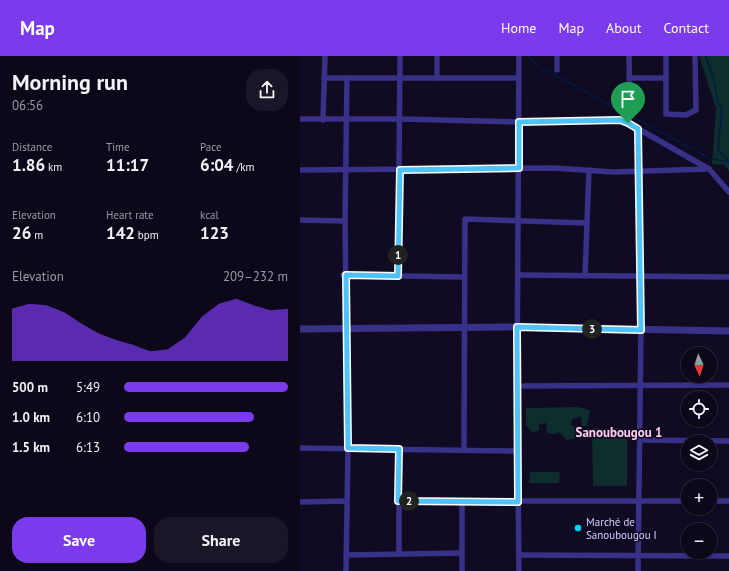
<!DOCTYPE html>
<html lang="en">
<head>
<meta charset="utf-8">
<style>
  :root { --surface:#0c081a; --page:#1a1627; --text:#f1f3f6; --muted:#9a9aa2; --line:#2c2939; --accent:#7c3aed }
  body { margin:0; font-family:"PT Sans",sans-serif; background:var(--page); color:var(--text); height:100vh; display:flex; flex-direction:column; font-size:15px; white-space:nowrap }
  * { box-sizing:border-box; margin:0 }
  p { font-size:13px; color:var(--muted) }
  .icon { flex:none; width:22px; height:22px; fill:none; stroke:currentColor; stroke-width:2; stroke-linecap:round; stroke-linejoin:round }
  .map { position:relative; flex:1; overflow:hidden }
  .details { display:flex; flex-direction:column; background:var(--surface); width:300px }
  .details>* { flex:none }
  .needle { width:26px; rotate:176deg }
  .buttons { position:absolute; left:381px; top:291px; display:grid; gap:8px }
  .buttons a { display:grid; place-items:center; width:36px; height:36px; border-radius:50%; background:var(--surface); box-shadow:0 1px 3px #0004,0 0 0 1px var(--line); font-size:20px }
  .pin { position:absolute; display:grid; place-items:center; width:34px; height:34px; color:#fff; margin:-41px -17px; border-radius:50% 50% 50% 0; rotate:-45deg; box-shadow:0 0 4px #0007 }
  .pin .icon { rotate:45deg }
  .km { position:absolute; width:20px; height:20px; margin:-10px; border-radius:50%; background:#222; color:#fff; font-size:11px; line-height:20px; text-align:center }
  .round { display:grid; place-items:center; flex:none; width:42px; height:42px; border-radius:16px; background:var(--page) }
  .head { display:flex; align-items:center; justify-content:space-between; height:68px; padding:0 12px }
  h1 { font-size:22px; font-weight:800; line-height:30px }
  .figures { display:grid; grid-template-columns:repeat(3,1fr); gap:6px; height:68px; padding:4px 12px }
  .figures div { display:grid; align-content:center }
  .figures b { font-size:17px; font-weight:800 }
  .figures small { font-size:11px; font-weight:400 }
  .figures p { font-size:11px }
  .chart { height:112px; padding:8px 12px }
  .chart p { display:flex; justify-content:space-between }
  .chart svg { width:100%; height:72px; margin-top:4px; fill:var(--accent); opacity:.7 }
  .primary-button { display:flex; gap:8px; margin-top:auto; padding:8px 12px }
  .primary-button a { flex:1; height:46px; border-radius:16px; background:var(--accent); color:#fff; font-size:16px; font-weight:800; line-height:46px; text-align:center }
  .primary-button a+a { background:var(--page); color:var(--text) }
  ul { padding:0 12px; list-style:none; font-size:13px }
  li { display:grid; grid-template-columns:64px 48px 1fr; align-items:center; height:30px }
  li i { height:10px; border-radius:5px; background:var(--accent) }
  header { display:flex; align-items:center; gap:24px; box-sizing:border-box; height:56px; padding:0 20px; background:var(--accent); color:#fff }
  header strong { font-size:19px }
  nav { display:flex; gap:22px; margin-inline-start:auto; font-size:14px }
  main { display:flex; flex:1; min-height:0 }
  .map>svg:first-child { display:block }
  .green { fill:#0e2d2d }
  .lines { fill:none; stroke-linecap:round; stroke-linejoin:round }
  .stream { stroke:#041843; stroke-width:1.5 }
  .minor { stroke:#383187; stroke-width:5.5 }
  .tertiary { stroke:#383187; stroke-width:7 }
  .route-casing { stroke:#fff; stroke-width:8 }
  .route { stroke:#4fc3f7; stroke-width:5 }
  .poi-dot { fill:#00d5f8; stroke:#100b23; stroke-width:1.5 }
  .labels { text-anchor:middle; stroke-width:3.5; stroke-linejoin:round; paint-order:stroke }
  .poi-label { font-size:11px; fill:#d5cdff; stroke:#100b23; text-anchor:start }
  .quarter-label { font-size:13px; font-weight:bold; fill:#ffcfec; stroke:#100b23 }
</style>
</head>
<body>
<header>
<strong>Map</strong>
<nav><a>Home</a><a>Map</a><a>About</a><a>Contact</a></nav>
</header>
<main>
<section class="details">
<div class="head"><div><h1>Morning run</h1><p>06:56</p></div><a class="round"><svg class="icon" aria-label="share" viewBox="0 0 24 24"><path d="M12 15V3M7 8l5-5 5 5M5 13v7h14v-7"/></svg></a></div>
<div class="figures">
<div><p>Distance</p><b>1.86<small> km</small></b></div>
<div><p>Time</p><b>11:17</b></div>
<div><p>Pace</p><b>6:04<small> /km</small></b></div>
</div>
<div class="figures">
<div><p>Elevation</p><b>26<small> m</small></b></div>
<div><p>Heart rate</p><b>142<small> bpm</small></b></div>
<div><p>kcal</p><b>123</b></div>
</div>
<div class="chart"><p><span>Elevation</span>209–232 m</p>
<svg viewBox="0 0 160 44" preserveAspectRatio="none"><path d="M0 44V12L10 9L20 10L30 14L40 21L50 27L60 31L70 34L80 38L90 37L100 30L110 17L120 9L130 6L140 10L150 13L160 12V44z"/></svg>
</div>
<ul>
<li><b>500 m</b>5:49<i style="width:100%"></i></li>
<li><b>1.0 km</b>6:10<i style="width:79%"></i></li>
<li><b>1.5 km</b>6:13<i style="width:76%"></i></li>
</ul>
<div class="primary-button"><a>Save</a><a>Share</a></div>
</section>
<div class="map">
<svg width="429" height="515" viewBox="0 0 429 515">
  <rect width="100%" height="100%" fill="#100b23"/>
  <g class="green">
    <path d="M399,0h30v115l-5,-6 -12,-1 4,-56z"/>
    <path d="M277,351l13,3 -3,16h-5l-1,-9 -9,2 -1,6 6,3 1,10 -11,2 -8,-8 -4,2 -8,-1 -1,-10 -7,1v7l-7,1 -6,-7v-17z"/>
    <path d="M292,372h35v58h-34z"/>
    <path d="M230,416h30l-1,11h-30z"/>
  </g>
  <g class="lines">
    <g class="stream">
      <path d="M228,0l8,9 173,93 19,4"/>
      <path d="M406,0c2,9 6,16 8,25 2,11 2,20 8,29l-4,39 10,12"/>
    </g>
    <g class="minor">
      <path d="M257,0v14"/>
      <path d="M329,0l1,51"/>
      <path d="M366,0v58l20,1 10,-5 -1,-52"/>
      <path d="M24,22h195"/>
      <path d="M137,22v-22"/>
      <path d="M329,22h37"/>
      <path d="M0,63h100l119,3 101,-2 8,3 81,46 20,23"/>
      <path d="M23,64l2,-64"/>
      <path d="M0,114l254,-2 59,4 96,-3"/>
      <path d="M0,164l45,1"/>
      <path d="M43,219l121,2"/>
      <path d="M218,219l211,2"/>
      <path d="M98,220l2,-220"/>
      <path d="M285,220l4,-106"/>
      <path d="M217,330l212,-1"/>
      <path d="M340,384l89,1"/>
      <path d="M0,392l217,3"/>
      <path d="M164,394l1,-231 122,4"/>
      <path d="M99,445h289"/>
      <path d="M410,445h19"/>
      <path d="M0,446l47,-1"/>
      <path d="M99,498v-105"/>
      <path d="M46,499l116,-2"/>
      <path d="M219,499l210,1"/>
      <path d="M46,515l2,-123 -3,-227 2,-143"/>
      <path d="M162,515v-69"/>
      <path d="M219,515l-2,-185 2,-330"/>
      <path d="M338,515l3,-242 -3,-200"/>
    </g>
    <path class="tertiary" d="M0,273l217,-2 212,4"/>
  </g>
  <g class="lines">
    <defs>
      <path id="route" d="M320,64l8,3 10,6 3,201 -124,-3 1,175 -120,-1 1,-52 -51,-1 -2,-173 52,1 2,-106 119,-2v-46z"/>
    </defs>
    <use href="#route" class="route-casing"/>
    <use href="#route" class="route"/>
  </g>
  <circle class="poi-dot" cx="278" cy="472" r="4"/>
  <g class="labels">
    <g class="poi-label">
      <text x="286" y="470">Marché de<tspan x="286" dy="13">Sanoubougou I</tspan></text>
    </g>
    <g class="quarter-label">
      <text x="319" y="381">Sanoubougou 1</text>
    </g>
  </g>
</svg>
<div class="buttons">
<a><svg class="needle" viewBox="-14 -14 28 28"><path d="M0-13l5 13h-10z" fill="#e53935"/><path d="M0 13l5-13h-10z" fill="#9a9aa2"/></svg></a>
<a><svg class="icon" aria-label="locate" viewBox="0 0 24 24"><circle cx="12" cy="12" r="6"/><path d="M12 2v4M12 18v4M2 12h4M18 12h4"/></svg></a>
<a><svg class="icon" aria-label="layers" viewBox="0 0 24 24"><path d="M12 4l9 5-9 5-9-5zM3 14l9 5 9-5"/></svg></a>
<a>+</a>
<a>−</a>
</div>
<div class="pin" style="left:328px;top:67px;background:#1e9e55"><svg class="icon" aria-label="arrive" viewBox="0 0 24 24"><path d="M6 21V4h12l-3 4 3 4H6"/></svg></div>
<b class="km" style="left:98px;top:199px">1</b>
<b class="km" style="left:109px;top:445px">2</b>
<b class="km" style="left:292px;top:273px">3</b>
</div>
</main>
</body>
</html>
